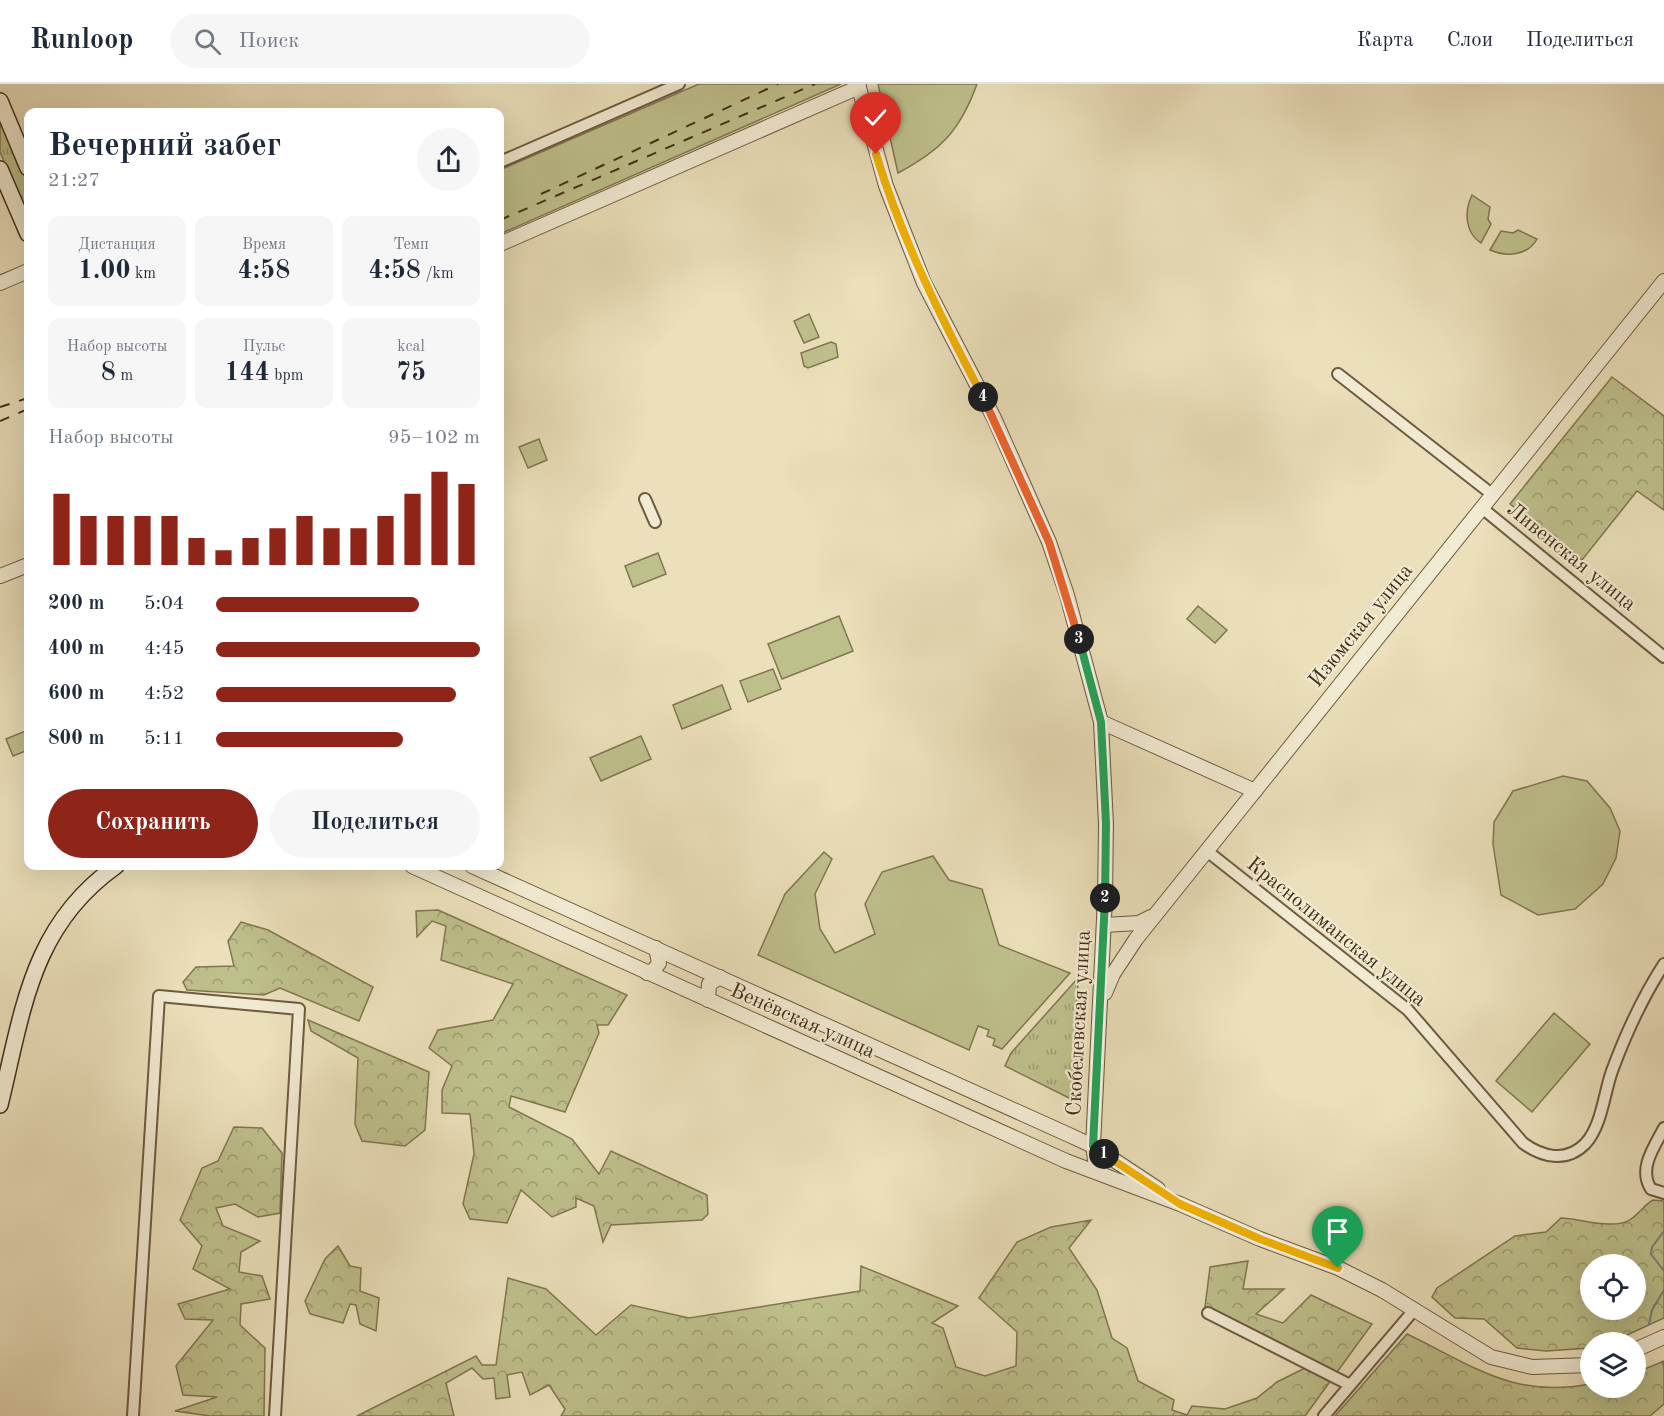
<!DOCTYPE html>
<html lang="ru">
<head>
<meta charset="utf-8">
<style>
  :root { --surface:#fff; --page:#f6f6f7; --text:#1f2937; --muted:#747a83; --line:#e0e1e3; --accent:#8f2418 }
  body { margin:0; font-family:"Old Standard TT",serif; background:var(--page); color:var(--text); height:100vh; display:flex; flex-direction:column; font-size:22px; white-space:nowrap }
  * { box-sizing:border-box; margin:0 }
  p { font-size:20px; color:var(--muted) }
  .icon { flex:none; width:33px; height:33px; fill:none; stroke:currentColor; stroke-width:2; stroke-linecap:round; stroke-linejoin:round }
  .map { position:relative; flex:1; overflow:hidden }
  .details { position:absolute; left:24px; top:24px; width:480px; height:762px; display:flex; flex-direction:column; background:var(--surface); border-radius:12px; box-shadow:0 6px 24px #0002 }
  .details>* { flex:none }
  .controls { position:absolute; left:1580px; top:1170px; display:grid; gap:12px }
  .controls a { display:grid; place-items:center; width:66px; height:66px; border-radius:50%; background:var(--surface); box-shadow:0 6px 24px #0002; font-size:30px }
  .pin { position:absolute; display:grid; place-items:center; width:51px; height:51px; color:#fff; margin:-62px -26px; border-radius:50% 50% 50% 0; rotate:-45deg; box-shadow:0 0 6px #0007 }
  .pin .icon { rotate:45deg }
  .km { position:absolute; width:30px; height:30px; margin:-15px; border-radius:50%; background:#222; color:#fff; font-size:16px; line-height:30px; text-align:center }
  .round { display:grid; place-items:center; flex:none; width:63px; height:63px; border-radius:32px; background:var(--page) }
  .headline { display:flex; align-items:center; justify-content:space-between; height:102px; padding:0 24px }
  h1 { font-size:33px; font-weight:600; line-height:45px }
  .figures { display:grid; grid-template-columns:repeat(3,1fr); gap:9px; height:102px; padding:6px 24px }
  .figures div { display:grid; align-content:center; border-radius:12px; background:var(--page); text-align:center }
  .figures b { font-size:26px; font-weight:600 }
  .figures small { font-size:16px; font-weight:400 }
  .figures p { font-size:16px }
  .chart { height:168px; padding:12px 24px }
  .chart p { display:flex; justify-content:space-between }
  .chart svg { width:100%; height:108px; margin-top:6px; stroke:var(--accent); stroke-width:6 }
  .cta { display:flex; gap:12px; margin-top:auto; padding:12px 24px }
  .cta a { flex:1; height:69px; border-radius:36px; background:var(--accent); color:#fff; font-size:24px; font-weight:600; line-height:69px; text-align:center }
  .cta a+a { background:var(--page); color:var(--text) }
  ul { padding:0 24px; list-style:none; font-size:20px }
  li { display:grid; grid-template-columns:96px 72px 1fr; align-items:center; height:45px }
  li i { height:15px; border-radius:8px; background:var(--accent) }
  header { display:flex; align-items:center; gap:36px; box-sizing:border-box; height:84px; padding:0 30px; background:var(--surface); border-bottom:2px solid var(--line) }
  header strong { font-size:28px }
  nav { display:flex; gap:33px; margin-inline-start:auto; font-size:21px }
  .search { width:420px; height:54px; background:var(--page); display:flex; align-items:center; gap:15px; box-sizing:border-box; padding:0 21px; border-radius:33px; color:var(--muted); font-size:22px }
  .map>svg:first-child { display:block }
  .grass { fill:url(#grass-tufts); stroke:#817651; stroke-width:1.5 }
  .forest { fill:url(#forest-crowns); stroke:#817651; stroke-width:1.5; fill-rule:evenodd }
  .park { fill:#bec08c; stroke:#817651; stroke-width:1.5 }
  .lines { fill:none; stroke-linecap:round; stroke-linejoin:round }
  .stream { stroke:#788277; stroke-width:2 }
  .minor-casing { stroke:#6e5a3f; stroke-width:14 }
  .tertiary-casing { stroke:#6e5a3f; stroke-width:16 }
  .secondary-casing { stroke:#442d16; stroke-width:18 }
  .minor { stroke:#f2ebd3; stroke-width:10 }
  .tertiary { stroke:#f2ebd3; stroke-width:14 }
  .secondary { stroke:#f2ebd3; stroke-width:15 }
  .rail { stroke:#442d16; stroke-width:2; stroke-dasharray:10 10; stroke-linecap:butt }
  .split-1-casing { stroke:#fff; stroke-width:12 }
  .split-2-casing { stroke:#fff; stroke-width:12 }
  .split-3-casing { stroke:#fff; stroke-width:12 }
  .split-4-casing { stroke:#fff; stroke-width:12 }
  .split-5-casing { stroke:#fff; stroke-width:12 }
  .split-1 { stroke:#f5b400; stroke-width:8 }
  .split-2 { stroke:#22a559; stroke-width:8 }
  .split-3 { stroke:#22a559; stroke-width:8 }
  .split-4 { stroke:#f0652b; stroke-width:8 }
  .split-5 { stroke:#f5b400; stroke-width:8 }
  .labels { text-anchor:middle; stroke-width:4.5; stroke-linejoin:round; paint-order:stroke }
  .street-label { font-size:21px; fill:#442d16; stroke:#f2ebd3 }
</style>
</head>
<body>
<header>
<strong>Runloop</strong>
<div class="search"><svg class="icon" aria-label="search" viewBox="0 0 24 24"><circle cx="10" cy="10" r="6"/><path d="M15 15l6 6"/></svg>Поиск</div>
<nav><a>Карта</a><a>Слои</a><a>Поделиться</a></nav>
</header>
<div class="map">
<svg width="1664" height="1332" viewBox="0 0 1664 1332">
  <defs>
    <pattern id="grass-tufts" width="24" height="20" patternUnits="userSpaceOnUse" patternTransform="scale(1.5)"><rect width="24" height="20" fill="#bec08c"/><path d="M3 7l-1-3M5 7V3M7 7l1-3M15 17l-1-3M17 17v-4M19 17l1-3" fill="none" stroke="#9c9c71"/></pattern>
    <pattern id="forest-crowns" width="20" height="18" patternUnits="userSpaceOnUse" patternTransform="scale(1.5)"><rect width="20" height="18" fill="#bec08c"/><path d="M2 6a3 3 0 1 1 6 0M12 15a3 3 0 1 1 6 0" fill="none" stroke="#9c9c71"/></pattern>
  </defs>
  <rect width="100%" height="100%" fill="#ebe0bb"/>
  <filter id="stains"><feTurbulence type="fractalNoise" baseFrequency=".00333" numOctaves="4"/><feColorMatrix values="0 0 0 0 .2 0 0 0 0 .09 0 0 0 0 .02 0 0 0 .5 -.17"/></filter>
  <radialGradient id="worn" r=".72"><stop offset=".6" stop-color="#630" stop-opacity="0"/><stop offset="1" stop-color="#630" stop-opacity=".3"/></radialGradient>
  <g class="grass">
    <path d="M0,28l28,66v39l-28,-65z"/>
    <path d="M1078,894l-3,123 -70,-35 6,-13z"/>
  </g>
  <g class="forest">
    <path d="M1612,293l52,39v94l-27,-19 -55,69 -72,-56z"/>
    <path d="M438,826l189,85 -19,30h-11l2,8 -34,79 -54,-16 -2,11 63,32 27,35 12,-23 96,44 1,19 -6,6 -91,5 -8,17 -9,-36 -18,-8v9l-24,10 -31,-27 -14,33 -37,-4 -7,-15 11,-50 -4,-40 -28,-1v-23l10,-24 -23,-18 9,-18 55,-10 20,-36 -72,-24 5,-34 -14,-5 -15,16 -1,-26z"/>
    <path d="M241,838l27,8 105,57 -14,34 -79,-33 -16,7 -77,-5 -4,-8 13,-15 38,-1 -6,-25z"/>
    <path d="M308,936l121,52 -4,58 -20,16 -43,-5 -7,-17 3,-66 -47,-27z"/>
    <path d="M234,1043l28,1 20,25 -2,60 -22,4 -23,-13 -19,4 7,18 37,15 -19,11 -2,20 23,4 8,23 -29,5 -1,21 25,23 -1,68h-54l-35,-5 42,-14 -34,-2 -7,-29 37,-46 -28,-1 -7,-15 52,-15 -37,-20 9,-23 -22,-26 22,-52 16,-7z"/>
    <path d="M1653,1116l11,1v117l-52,24h-22v6l-44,3 -29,-3 -33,-29 -29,-1 -23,-21 5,-9 78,-52 31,-4 15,-14c18,0 53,13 70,1 9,-6 13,-14 22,-19zM1590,1180h45v46h-45z"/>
    <path d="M1091,1136l-22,28 28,42 15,48 15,10 11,33 36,19 -2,10 15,5 5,-9 33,3 32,-11 20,-16 30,-15 -103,-52 6,-48 38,-6 -5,28h41l-28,25 27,9 28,-28 61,29 -67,92h-744l4,-7 -16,-24 -19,10 -8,-23 -15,3 3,22 -14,2 -2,-21 -11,1 -11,-11 -26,15 8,33h-97l119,-60 6,9h14l12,-87 38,11 50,46 35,-30 58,13 171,-27 1,-25 97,40 -26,17 11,5 13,39 29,9 31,-10 1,-34 -38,-34 38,-56 34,-15z"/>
    <path d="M338,1162l12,20 11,2 -1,23 19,7 -3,33 -16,-7 -4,-19 -6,-1 -7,19 -33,-9 -5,-13 20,-42z"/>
    <path d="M1407,1250c65,31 106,65 183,50v4h45v-15l29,-12v43l-14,12h-315z"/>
  </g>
  <g class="park">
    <path d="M699,0h142l-341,150v-64z"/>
    <path d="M878,0h99c-17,47 -36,66 -79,89z"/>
    <path d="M1472,111l18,12 -2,12 3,5 -10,19c-16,-10 -17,-32 -9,-48z"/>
    <path d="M1518,146l19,9c-9,17 -31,18 -47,11l11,-19 12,2z"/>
    <path d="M809,230l10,23 -15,6 -10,-22z"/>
    <path d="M831,258l5,2 2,13 -30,11 -4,-2 -3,-13z"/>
    <path d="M539,355l8,21 -19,8 -9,-21z"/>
    <path d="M658,469l8,21 -33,13 -8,-21z"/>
    <path d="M1198,522l29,24 -12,13 -28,-24z"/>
    <path d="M839,532l14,35 -71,28 -14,-35z"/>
    <path d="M773,585l8,20 -33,13 -8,-21z"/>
    <path d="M722,601l9,24 -49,20 -9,-24z"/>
    <path d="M28,646v20l-15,6 -7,-17z"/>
    <path d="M641,652l10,23 -50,22 -11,-23z"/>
    <path d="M1563,692l24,5 23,27 10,23 -4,27 -13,26 -28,25 -37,6 -37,-20 -8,-51 1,-22 19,-31z"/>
    <path d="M824,768l8,7 -17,35 5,35 15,24 40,-19 -10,-30 17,-32 51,-16 16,24 33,9 17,56 71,28 -68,76 -9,-4 2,-6 -8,-3 2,-6 -11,-4 -9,24 -211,-95 27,-61z"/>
    <path d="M1554,929l36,31 -58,68 -36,-31z"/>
  </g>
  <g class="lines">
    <g class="stream">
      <path d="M1664,1119v8"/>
      <path d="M1664,1147l-12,16 -1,7 13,17"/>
      <path d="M1649,1240l3,-14 12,-20"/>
      <path d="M1662,1278l2,4"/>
    </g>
    <defs>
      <g id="minor">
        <path d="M500,78l179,-78"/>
        <path d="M1338,290l155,121"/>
        <path d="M645,415l10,23"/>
        <path d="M1482,424l182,149"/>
        <path d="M1207,767l201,159 115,133c19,14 43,20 62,1 17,-18 19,-51 27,-73 14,-38 30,-73 52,-107"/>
        <path d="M1664,1044c-10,19 -26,41 -13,61l13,4"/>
        <path d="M1208,1229l142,72"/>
        <path d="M133,1332l26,-420 140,13 -24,407"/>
        <path d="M1324,1332l90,-106"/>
      </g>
      <g id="tertiary">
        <path d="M858,0l28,102 38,97 70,135 55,124 18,53 34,127 5,102 -1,74 -12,248 2,14 7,14"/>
        <path d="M500,160l359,-157"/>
        <path d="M0,199l28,-12"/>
        <path d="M0,492l28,-11"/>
        <path d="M1101,638l154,69"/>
        <path d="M412,782l654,295 114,43 80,35 78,29 44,22 109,67 41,10 58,-2"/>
        <path d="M472,782l595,268 26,12 65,43"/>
        <path d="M1104,841l35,-2 12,-6"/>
        <path d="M647,889l7,-3 5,-7 -3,-15"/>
        <path d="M1105,909l8,-19 23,-35 528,-658"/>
        <path d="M708,916l1,-16 11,-7"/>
        <path d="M1635,1266l29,-13"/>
      </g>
      <g id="secondary">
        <path d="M0,17l28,67"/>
        <path d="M0,85l28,65"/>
        <path d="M0,1021c23,-94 31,-179 116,-239"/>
      </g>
    </defs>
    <use href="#minor" class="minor-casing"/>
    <use href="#tertiary" class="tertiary-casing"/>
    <use href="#secondary" class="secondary-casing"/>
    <use href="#minor" class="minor"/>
    <use href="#tertiary" class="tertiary"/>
    <use href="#secondary" class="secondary"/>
    <g class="rail">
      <path d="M541,110l237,-110"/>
      <path d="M500,136l315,-136"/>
      <path d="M0,323l28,-9"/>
      <path d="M0,337l28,-12"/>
    </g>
  </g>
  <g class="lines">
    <defs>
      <path id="split-1" d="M1104,1070l76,50 80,35 78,29"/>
      <path id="split-2" d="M1104,1070l-11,-8 12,-248"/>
      <path id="split-3" d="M1079,555l22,83 5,102 -1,74"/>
      <path id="split-4" d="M983,313l66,145 30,97"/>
      <path id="split-5" d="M876,70c26,86 65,164 107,243"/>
    </defs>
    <use href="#split-1" class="split-1-casing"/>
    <use href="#split-2" class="split-2-casing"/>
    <use href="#split-3" class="split-3-casing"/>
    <use href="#split-4" class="split-4-casing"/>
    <use href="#split-5" class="split-5-casing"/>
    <use href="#split-1" class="split-1"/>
    <use href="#split-2" class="split-2"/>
    <use href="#split-3" class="split-3"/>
    <use href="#split-4" class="split-4"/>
    <use href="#split-5" class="split-5"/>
  </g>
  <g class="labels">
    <g class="street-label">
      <text transform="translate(1572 472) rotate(39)" y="7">Ливенская улица</text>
      <text transform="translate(1360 541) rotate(-51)" y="7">Изюмская улица</text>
      <text transform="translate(1337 847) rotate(39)" y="7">Краснолиманская улица</text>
      <text transform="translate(803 936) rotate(24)" y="7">Венёвская улица</text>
      <text transform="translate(1078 939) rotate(-87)" y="7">Скобелевская улица</text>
    </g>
  </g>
  <rect width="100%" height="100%" filter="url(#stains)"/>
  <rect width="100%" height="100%" fill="url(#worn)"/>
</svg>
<div class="controls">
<a><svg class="icon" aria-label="locate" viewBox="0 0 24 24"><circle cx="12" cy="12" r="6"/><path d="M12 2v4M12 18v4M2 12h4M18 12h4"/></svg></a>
<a><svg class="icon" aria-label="layers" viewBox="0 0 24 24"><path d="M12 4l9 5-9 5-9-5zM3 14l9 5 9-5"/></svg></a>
</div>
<div class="pin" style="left:1338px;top:1184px;background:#1e9e55"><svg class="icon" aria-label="arrive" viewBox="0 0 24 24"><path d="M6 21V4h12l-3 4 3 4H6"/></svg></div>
<div class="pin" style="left:876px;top:70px;background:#d93025"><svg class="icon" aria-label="check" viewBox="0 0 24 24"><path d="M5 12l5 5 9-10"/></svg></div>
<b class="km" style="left:1104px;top:1070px">1</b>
<b class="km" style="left:1105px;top:814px">2</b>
<b class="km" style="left:1079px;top:555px">3</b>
<b class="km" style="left:983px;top:313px">4</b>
<section class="details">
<div class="headline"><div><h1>Вечерний забег</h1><p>21:27</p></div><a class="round"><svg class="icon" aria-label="share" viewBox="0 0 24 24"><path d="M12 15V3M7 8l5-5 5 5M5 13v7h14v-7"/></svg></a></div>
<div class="figures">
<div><p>Дистанция</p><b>1.00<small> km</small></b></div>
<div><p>Время</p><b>4:58</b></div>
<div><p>Темп</p><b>4:58<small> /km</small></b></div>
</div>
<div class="figures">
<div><p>Набор высоты</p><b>8<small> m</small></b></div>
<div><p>Пульс</p><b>144<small> bpm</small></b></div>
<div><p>kcal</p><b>75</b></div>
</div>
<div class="chart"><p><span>Набор высоты</span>95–102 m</p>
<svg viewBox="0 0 160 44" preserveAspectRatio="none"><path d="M5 44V15M15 44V24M25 44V24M35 44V24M45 44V24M55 44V33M65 44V38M75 44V33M85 44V29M95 44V24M105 44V29M115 44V29M125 44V24M135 44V15M145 44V6M155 44V11"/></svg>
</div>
<ul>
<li><b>200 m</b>5:04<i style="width:77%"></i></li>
<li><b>400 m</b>4:45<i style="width:100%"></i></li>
<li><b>600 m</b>4:52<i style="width:91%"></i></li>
<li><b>800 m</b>5:11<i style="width:71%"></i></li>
</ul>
<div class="cta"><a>Сохранить</a><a>Поделиться</a></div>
</section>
</div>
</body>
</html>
